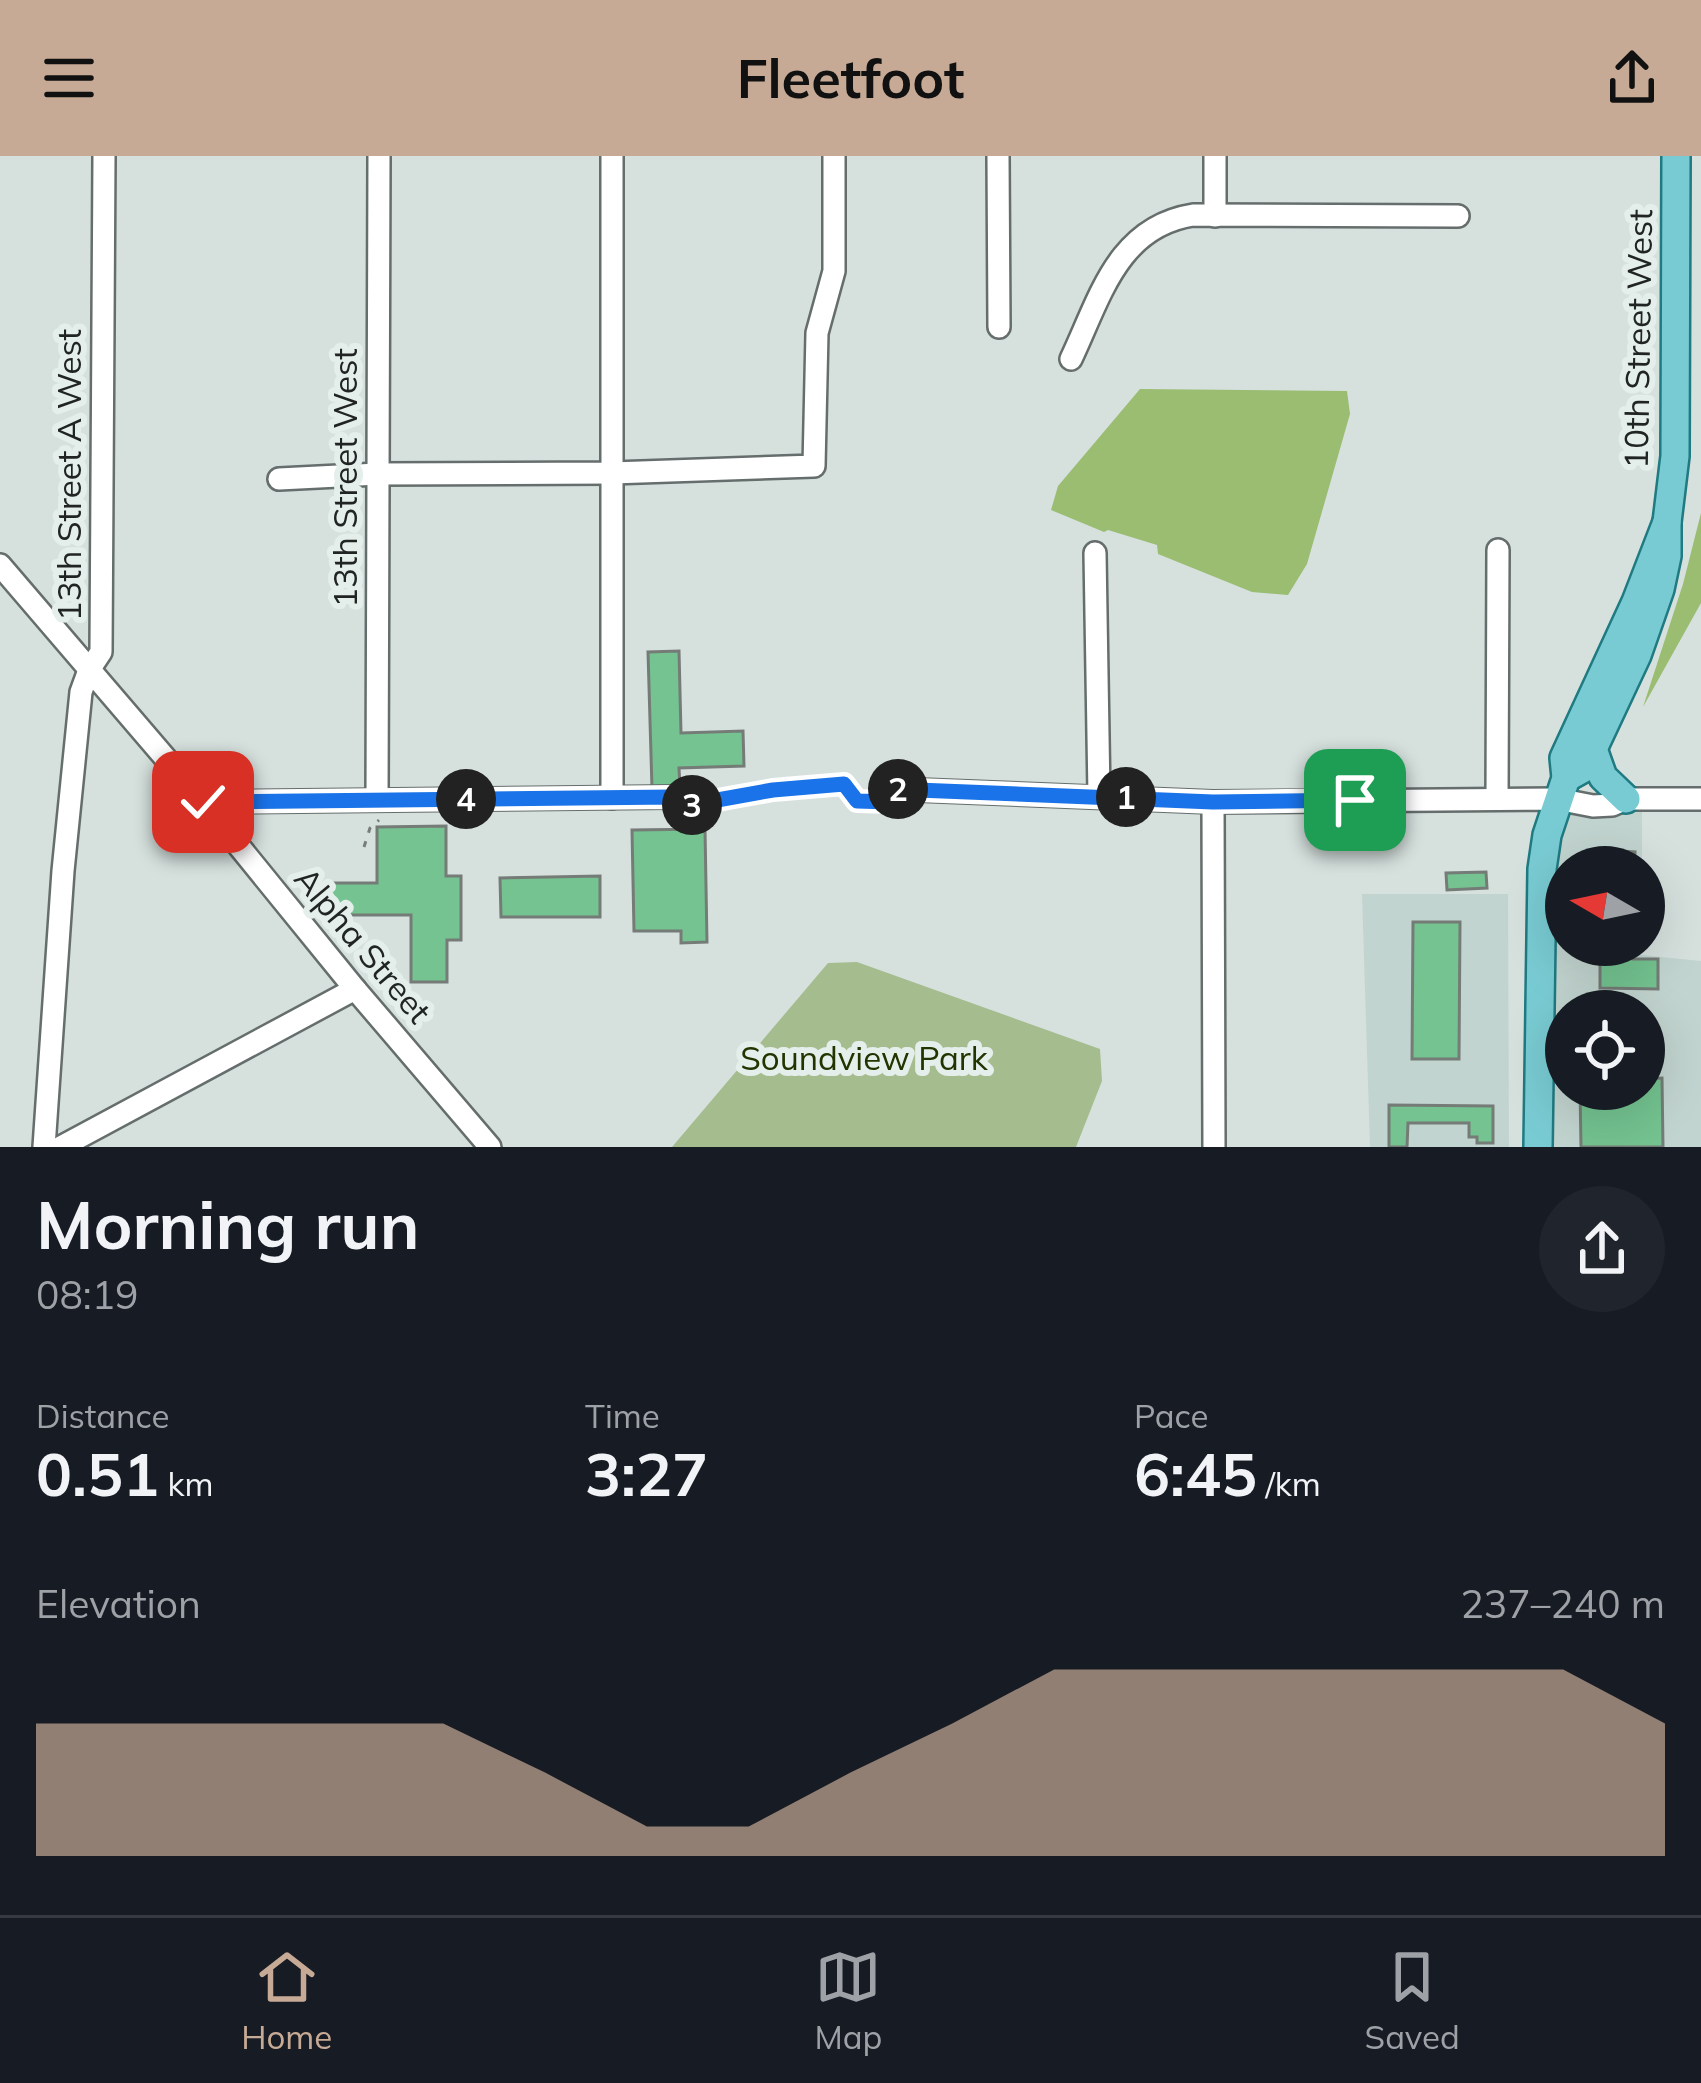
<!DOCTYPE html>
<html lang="en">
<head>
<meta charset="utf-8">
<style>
  :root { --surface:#171b24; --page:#20242c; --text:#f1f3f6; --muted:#9ea1a6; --line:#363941; --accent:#c7aa95 }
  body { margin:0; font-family:Mulish,sans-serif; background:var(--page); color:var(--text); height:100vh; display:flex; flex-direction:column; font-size:45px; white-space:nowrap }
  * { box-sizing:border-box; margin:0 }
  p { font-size:39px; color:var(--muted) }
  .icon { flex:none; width:66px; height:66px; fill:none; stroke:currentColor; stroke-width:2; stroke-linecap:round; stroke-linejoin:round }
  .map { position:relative; height:991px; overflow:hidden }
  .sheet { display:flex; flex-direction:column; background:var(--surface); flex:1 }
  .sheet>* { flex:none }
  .needle { width:78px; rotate:279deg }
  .fabs { position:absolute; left:1545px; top:690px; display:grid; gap:24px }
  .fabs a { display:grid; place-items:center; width:120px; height:120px; border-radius:50%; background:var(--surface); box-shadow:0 12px 48px #0002; font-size:60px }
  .pin { position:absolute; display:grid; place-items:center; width:102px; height:102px; color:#fff; margin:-51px; border-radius:24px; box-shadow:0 6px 18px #0006 }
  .km { position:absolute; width:60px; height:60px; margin:-30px; border-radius:50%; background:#222; color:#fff; font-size:33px; line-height:60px; text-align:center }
  .round { display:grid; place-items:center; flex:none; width:126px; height:126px; border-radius:63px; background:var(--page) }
  .head { display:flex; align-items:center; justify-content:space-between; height:204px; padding:0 36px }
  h1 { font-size:66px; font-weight:700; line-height:90px }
  .stats { display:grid; grid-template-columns:repeat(3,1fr); gap:18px; height:204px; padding:12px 36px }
  .stats div { display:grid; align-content:center }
  .stats b { font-size:60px; font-weight:700 }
  .stats small { font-size:33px; font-weight:400 }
  .stats p { font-size:33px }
  .chart { height:336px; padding:24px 36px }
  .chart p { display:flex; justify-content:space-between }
  .chart svg { width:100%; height:216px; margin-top:12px; fill:var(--accent); opacity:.7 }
  header { display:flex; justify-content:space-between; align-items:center; height:156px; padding:0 36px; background:var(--accent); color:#111; font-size:54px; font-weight:700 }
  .menu { display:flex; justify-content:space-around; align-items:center; height:168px; border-top:3px solid var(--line); background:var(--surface); font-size:33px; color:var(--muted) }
  .menu a { display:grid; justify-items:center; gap:6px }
  .menu .active { color:var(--accent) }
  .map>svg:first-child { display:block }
  .built { fill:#c2d4cf; fill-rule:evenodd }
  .green { fill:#a5bc8e }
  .forest { fill:#9abd72 }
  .building { fill:#74c390; stroke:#757c77; stroke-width:3 }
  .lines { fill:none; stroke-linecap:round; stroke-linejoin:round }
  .minor-casing { stroke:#656e6c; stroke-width:26 }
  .major-casing { stroke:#1f7a82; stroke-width:32 }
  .path { stroke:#767d7b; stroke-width:3; stroke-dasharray:6 9; stroke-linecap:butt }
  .minor { stroke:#fff; stroke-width:21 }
  .major { stroke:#79cbd3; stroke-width:27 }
  .route-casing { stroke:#fff; stroke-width:24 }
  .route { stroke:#1a73e8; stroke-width:15 }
  .labels { text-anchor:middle; stroke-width:12; stroke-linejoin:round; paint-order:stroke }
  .street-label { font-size:33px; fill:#202423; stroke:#e4eeeb }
  .park-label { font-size:33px; fill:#203500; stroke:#e4eeeb }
</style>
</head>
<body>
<header><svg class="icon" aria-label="menu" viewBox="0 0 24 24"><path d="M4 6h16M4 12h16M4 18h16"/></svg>Fleetfoot<svg class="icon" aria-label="share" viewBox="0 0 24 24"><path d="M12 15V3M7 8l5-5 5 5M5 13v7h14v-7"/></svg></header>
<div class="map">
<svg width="1701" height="991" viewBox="0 0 1701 991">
  <rect width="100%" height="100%" fill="#d6e1de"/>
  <g class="built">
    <path d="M1642,652v59h-76v78h75v10l60,6v186h-153l-2,-239 13,-95zM1566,855h78v78h-78z"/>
    <path d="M1362,738h146l1,253h-139z"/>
  </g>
  <path class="green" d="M857,806l243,87 2,32 -26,66h-404l156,-184z"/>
  <g class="forest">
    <path d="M1140,233l207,2 3,23 -43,150 -19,31 -36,-3 -94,-38 -1,-9 -49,-15 -4,2 -53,-22 7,-24z"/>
    <path d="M1701,357v90l-58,104 40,-123z"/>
  </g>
  <g class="building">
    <path d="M679,495l2,82 62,-2 1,35 -65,2 1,20 -28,1 -4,-137z"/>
    <path d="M446,670v50h15v64h-14v42h-36v-67h-84v-32h50v-56z"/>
    <path d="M705,673l2,113 -26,1v-12h-47l-2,-101z"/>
    <path d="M1604,694l31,2v15h-31z"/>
    <path d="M1486,716l1,16 -40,2 -1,-17z"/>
    <path d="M600,720v41h-99l-1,-39z"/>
    <path d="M1413,766h47l-1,137h-47z"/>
    <path d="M1600,789h33v14h25v30l-58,-1z"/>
    <path d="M1662,922l1,69h-82l-1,-58h64v-10z"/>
    <path d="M1389,949l104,1v37h-16v-6h-8v-14h-61l-1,24h-18z"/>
  </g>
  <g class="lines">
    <defs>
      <g id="minor">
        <path d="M998,0l1,171"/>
        <path d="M1215,0v60"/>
        <path d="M1071,203c29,-61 46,-132 122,-144l265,1"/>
        <path d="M279,323l99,-5 234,-1 202,-7 3,-133 17,-62v-115"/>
        <path d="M1095,397l4,243"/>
        <path d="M0,409l203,237 152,187 135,158"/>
        <path d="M892,633l321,13 344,-3 36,7 19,-1 14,-6h75"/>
        <path d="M612,642v-642"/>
        <path d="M1497,643l1,-249"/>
        <path d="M377,644l2,-644"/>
        <path d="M203,646l470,-5"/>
        <path d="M1213,646l1,345"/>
        <path d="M44,991l19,-276 18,-179 8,-22 12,-18 3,-496"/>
        <path d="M61,991l294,-158"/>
      </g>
      <g id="major">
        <path d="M1593,593l10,28 23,22"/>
        <path d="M1566,622l18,-10 53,-113 23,-66 7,-33v-34l8,-66 1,-300"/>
        <path d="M1538,991l4,-278 5,-34 19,-57 -2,-20 72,-156 31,-80"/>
      </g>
    </defs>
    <use href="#minor" class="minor-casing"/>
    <use href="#major" class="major-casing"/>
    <g class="path">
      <path d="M690,649l83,-15 71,-6 13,17h23"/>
      <path d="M364,691l6,-19 9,-8"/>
    </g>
    <use href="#minor" class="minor"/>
    <use href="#major" class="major"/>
  </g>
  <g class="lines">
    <defs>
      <path id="route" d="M203,646l470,-5 11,9 89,-16 71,-6 13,17 34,1 1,-13 321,13 142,-2"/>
    </defs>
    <use href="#route" class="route-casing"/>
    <use href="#route" class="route"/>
  </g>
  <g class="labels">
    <g class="street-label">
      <text transform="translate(1638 183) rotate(-89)" y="12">10th Street West</text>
      <text transform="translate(69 319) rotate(-90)" y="12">13th Street A West</text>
      <text transform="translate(345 322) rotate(-90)" y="12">13th Street West</text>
      <text transform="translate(363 789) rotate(50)" y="12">Alpha Street</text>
    </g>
    <g class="park-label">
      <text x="864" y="914">Soundview Park</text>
    </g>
  </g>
</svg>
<div class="fabs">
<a><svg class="needle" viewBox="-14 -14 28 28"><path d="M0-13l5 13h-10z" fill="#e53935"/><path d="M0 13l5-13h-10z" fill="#9ea1a6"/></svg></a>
<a><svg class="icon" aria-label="locate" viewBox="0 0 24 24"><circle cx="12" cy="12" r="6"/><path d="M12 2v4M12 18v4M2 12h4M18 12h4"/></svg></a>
</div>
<div class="pin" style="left:1355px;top:644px;background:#1e9e55"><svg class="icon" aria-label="arrive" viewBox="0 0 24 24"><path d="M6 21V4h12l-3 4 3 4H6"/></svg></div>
<div class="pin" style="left:203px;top:646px;background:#d93025"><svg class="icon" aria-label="check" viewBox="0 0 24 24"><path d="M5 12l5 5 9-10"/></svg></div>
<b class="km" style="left:1126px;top:641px">1</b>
<b class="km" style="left:898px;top:633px">2</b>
<b class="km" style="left:692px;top:649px">3</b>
<b class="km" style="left:466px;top:643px">4</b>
</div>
<section class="sheet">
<div class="head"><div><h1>Morning run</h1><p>08:19</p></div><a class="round"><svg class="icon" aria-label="share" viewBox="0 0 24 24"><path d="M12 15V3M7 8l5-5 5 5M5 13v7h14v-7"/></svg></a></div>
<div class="stats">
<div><p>Distance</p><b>0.51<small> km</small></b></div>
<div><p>Time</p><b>3:27</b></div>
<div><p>Pace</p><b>6:45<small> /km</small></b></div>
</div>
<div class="chart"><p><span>Elevation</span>237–240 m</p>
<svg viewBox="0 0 160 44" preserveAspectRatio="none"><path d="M0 44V17L10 17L20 17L30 17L40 17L50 27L60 38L70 38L80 27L90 17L100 6L110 6L120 6L130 6L140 6L150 6L160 17V44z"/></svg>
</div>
</section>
<nav class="menu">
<a class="active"><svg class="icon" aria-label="home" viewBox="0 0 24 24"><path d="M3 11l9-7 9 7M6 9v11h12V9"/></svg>Home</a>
<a><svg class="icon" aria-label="map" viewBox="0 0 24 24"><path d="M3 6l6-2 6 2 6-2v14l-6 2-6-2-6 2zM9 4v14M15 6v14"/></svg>Map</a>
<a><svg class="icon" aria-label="saved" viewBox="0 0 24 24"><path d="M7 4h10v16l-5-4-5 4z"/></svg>Saved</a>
</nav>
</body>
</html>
